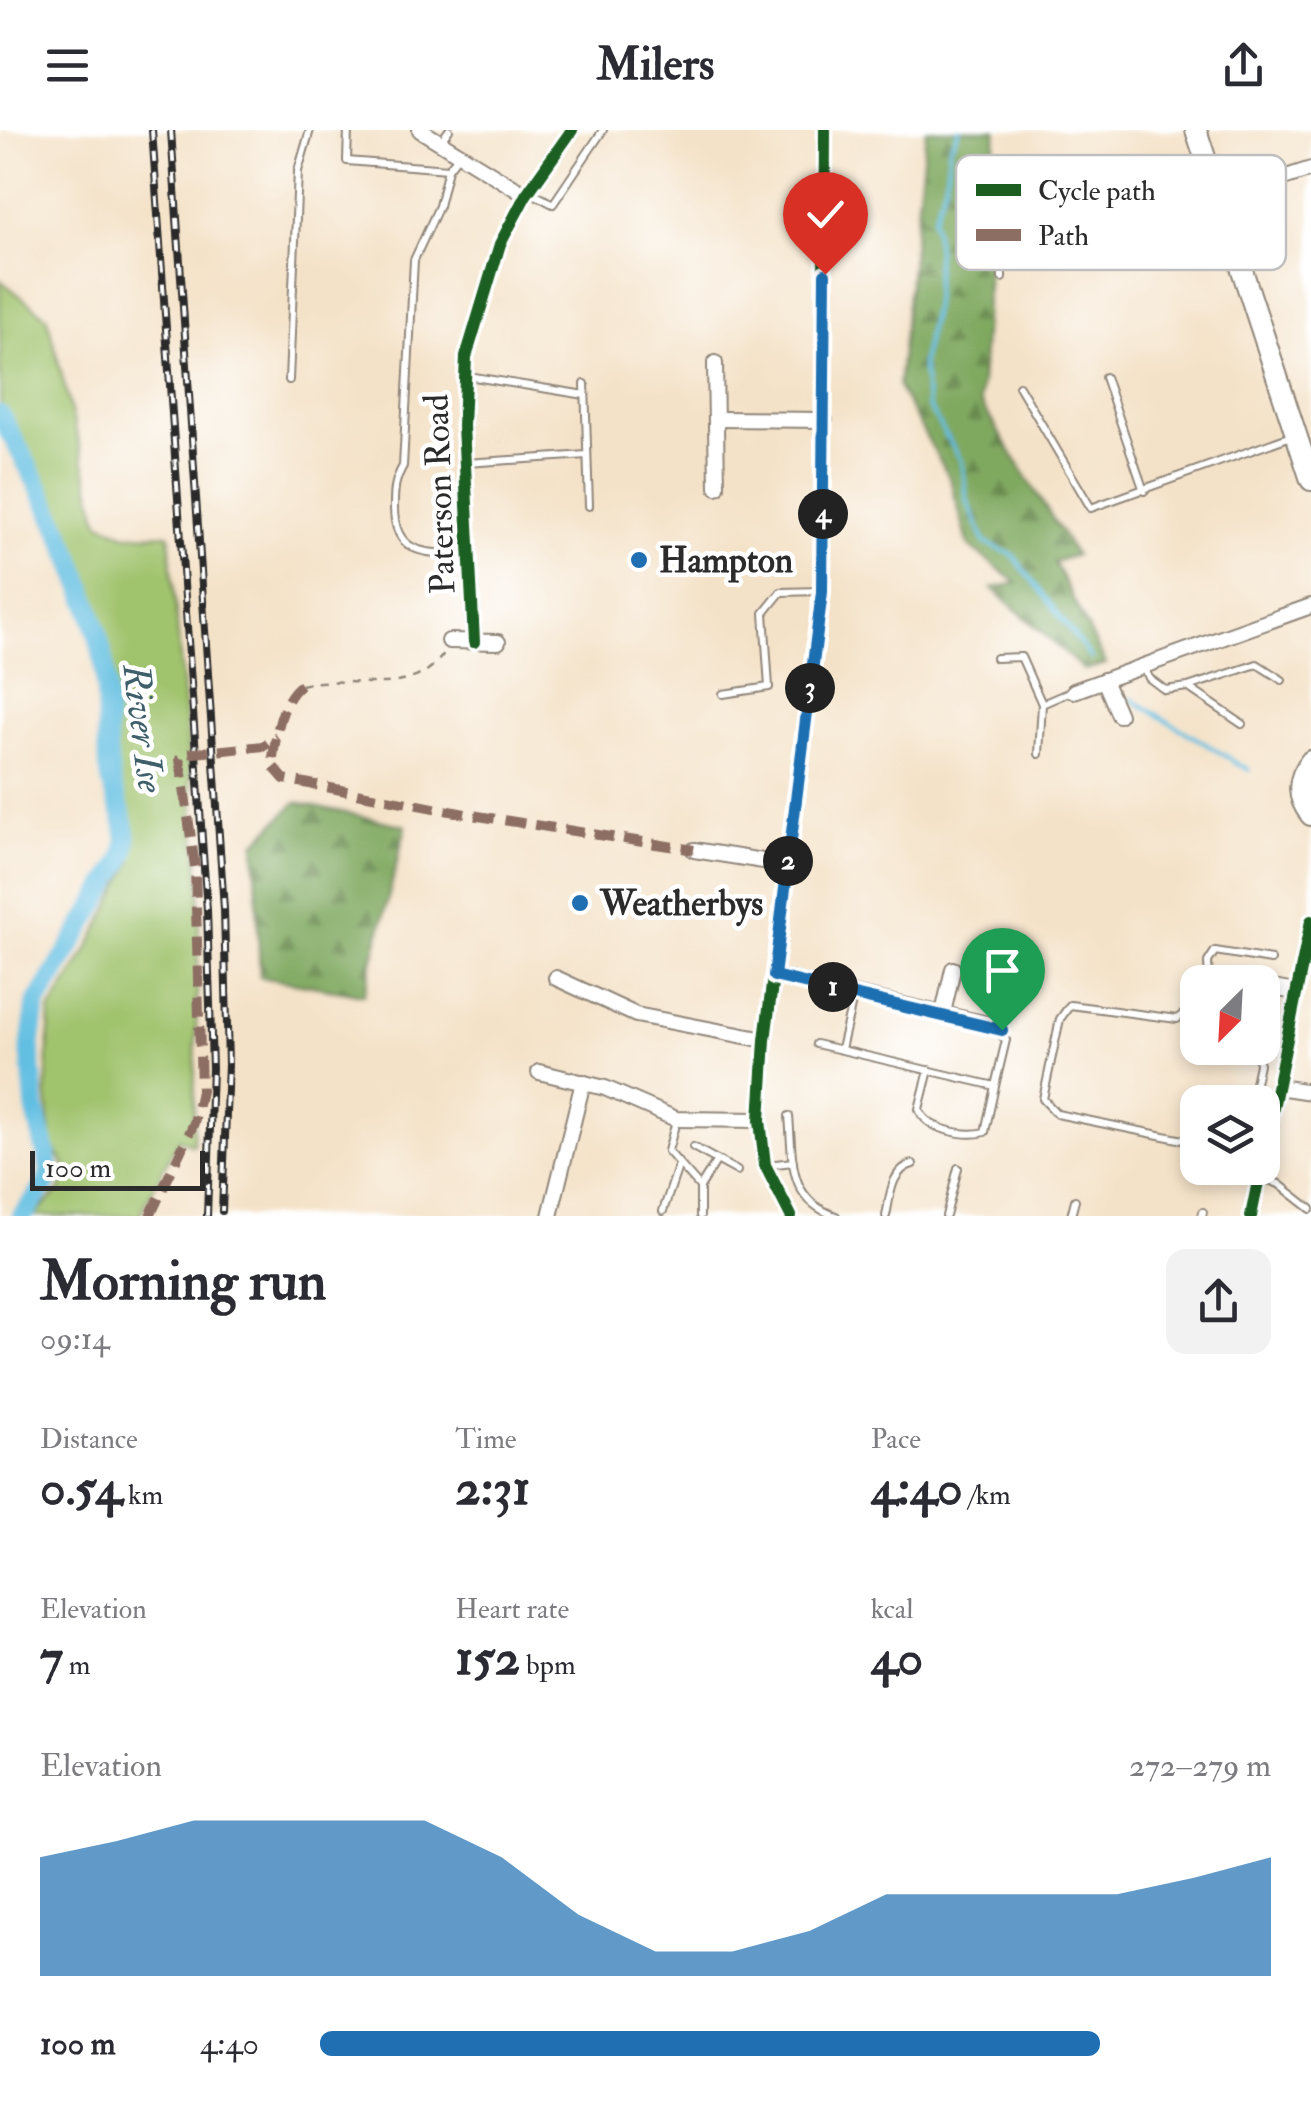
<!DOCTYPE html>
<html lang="en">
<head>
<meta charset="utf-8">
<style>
  :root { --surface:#fff; --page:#f2f2f3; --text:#2b2b33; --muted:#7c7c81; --accent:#1f6fb2 }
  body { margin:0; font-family:"IM FELL Double Pica",serif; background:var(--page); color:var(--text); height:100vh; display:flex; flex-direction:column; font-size:38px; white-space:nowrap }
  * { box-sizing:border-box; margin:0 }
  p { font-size:32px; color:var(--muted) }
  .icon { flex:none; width:55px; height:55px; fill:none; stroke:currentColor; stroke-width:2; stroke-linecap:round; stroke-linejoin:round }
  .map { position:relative; height:1086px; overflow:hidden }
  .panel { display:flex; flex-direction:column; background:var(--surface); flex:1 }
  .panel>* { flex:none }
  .needle { width:65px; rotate:204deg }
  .controls { position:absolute; left:1180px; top:835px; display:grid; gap:20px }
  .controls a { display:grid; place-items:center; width:100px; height:100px; border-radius:20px; background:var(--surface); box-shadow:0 5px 15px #0003; font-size:50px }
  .scale { position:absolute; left:30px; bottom:25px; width:175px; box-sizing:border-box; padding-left:10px; border:5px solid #2b2b2b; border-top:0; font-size:28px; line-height:35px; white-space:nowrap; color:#2b2b2b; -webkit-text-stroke:8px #fff; paint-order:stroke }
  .pin { position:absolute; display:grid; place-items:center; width:85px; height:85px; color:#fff; margin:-102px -42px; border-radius:50% 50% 50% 0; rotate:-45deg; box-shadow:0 0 10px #0007 }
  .pin .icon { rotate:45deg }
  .km { position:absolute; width:50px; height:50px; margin:-25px; border-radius:50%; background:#222; color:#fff; font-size:28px; line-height:50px; text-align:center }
  .round { display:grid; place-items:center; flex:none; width:105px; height:105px; border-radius:20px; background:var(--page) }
  .overview { display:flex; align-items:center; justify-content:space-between; height:170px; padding:0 40px }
  h1 { font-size:55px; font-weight:700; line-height:75px }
  .stats { display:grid; grid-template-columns:repeat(3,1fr); gap:15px; height:170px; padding:10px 40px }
  .stats div { display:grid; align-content:center }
  .stats b { font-size:50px; font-weight:700 }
  .stats small { font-size:28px; font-weight:400 }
  .stats p { font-size:28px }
  .chart { height:280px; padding:20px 40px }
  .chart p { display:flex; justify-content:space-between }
  .chart svg { width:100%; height:180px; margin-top:10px; fill:var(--accent); opacity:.7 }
  ul { padding:0 40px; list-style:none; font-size:32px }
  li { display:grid; grid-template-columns:160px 120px 1fr; align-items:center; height:75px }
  li i { height:25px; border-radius:12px; background:var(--accent) }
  header { display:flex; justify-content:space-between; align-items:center; height:130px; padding:0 40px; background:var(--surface); font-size:45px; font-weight:700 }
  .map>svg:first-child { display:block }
  .green { fill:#a0c36d; stroke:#66774c; stroke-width:2.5 }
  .forest { fill:url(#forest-firs); stroke:#566a46; stroke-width:2.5 }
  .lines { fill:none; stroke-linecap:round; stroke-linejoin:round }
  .stream { stroke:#64bfe2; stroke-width:4 }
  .river { stroke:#64bfe2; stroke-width:20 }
  .lane-casing { stroke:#90867a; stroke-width:10 }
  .street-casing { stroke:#90867a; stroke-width:18 }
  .primary-casing { stroke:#90867a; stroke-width:24 }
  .path { stroke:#90867a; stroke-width:2.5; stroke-dasharray:8 8; stroke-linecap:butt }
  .lane { stroke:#fff; stroke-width:6 }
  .street { stroke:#fff; stroke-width:14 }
  .primary { stroke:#fff; stroke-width:20 }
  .rail-casing { stroke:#2b2b2b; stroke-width:8 }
  .rail { stroke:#fff; stroke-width:4; stroke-dasharray:11; stroke-linecap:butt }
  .quiet { stroke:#8d6e63; stroke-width:10; stroke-dasharray:20 10; stroke-linecap:butt }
  .cycleway-casing { stroke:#fff; stroke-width:19 }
  .cycleway { stroke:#1b5e20; stroke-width:12 }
  .route-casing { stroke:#fff; stroke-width:20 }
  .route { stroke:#1f6fb2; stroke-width:12 }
  .poi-dot { fill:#1f6fb2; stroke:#fff; stroke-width:4 }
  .labels { text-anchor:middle; stroke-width:9; stroke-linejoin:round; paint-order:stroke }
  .street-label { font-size:35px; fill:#2b2b2b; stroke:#fff }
  .poi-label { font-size:35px; font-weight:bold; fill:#2b2b2b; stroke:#fff; text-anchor:start }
  .water-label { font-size:38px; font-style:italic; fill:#3f5f6b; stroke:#fff }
  .key { fill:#fff; stroke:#bfbfbf; stroke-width:2.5 }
  .key-label { font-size:28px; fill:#2b2b2b }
</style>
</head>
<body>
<header><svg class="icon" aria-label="menu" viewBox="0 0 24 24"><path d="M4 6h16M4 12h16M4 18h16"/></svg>Milers<svg class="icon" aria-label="share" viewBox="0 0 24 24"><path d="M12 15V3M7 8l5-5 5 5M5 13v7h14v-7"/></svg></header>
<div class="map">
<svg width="1311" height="1086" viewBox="0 0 1311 1086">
  <defs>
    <pattern id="forest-firs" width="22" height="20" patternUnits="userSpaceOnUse" patternTransform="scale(2.5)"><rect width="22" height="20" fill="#80a960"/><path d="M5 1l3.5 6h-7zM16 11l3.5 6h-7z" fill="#698a4f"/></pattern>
  </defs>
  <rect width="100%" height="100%" fill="#fff"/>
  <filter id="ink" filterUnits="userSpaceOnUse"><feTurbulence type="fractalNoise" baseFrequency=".01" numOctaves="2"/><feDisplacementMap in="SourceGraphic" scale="20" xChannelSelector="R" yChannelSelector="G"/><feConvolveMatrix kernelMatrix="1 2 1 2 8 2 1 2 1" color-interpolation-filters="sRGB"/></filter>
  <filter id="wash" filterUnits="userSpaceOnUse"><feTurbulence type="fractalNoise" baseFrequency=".0048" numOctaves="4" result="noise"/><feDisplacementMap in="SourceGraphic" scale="40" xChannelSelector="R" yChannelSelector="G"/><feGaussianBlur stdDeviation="2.25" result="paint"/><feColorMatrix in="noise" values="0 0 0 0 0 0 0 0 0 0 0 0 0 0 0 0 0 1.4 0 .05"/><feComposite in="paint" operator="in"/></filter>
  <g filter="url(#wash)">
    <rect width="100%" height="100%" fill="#f4e2c8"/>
    <path class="green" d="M0,150l47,37 52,205 27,13 43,-1 31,349 -7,262 -14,-6 -40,77h-106l27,-26 5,-24 -13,-20 -6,-55 4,-80 37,-60 45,-89 -14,-5 10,-14 -1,-9 -18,-64 -4,-91 -13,-59 -33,-95 -59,-109z"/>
    <g class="forest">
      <path d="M926,0h70l-16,272 95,153 -21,7 52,102 -22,6 -92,-82 25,-5 -48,-37 -19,-67 -52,-92z"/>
      <path d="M296,672l110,24 -42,169 -104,-18 -5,-134z"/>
    </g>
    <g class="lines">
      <g class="stream">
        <path d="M959,0l-9,17 -5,38 -12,34 4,30 -3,55 -12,59 6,43 34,56 5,38 18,43 28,12 78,103"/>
        <path d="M1131,569l118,71"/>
      </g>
      <path class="river" d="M0,285c42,75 83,153 102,238 8,40 1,82 8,122 5,29 26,59 11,87l-85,143 -6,44 5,59 15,62 -3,13 -25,33"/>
    </g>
  </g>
  <g filter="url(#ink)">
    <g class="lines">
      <defs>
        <g id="lane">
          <path d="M348,0l-1,31 101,8"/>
          <path d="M441,11l8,-11"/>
          <path d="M458,26l-10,13 -9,37 -25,54 -11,206c-8,14 -9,23 -9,39 -1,52 33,48 74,49"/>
          <path d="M530,62l23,12 50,-74"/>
          <path d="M1002,148v-15l10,-8 112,-35 88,-21"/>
          <path d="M468,246l117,19"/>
          <path d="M1105,247l39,114"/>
          <path d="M289,250l9,-209 12,-41"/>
          <path d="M585,254l4,122"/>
          <path d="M1019,256l72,122 203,-73"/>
          <path d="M466,333l121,-8"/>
          <path d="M996,528l25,-1 21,47"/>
          <path d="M1144,537l5,11 16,12 23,-3 69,-23 25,16"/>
          <path d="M1189,558l53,36"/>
          <path d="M723,564l46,-7 -5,-74 17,-21 40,-1"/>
          <path d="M1039,624l3,-50 30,-13"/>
          <path d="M1209,851l-1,-19 7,-11 56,9"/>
          <path d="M1207,852h33"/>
          <path d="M1198,858l-9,22 -12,9 -107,-14 -10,14 -17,80 14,15 141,29"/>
          <path d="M1189,880l9,14"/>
          <path d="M816,914l179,42 11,-46 -14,-15"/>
          <path d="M841,919l13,-55"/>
          <path d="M929,940l-10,39c7,21 46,28 66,23l10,-46"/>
          <path d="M1251,972l8,-38 -3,-16"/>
          <path d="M789,986c4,45 -1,84 47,100"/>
          <path d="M676,991l-8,30 32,36v29"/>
          <path d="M693,1017l44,24"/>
          <path d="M767,1035l26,-3"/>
          <path d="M1261,1047l18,7 32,25"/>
          <path d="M700,1057l17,-27"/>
          <path d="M663,1081l15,-44"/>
          <path d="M886,1086c4,-19 5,-47 27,-52"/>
          <path d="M946,1086l12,-48"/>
          <path d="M1071,1086l4,-16"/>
          <path d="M1202,1086l1,-4"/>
        </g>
        <g id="street">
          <path d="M420,0l106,65"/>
          <path d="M1218,69l93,-30"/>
          <path d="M715,233l2,124"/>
          <path d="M716,289l109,1"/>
          <path d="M449,511l49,1"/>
          <path d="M474,512l-11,-216 3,-69 34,-113 26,-49 46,-65"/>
          <path d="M1104,550l15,35"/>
          <path d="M1074,561l237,-85"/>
          <path d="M694,720l94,15"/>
          <path d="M774,846l218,49"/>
          <path d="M556,848l80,37 129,25"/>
          <path d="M1262,856l33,6"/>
          <path d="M943,883l10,-44"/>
          <path d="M539,942l66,16 71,31 84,1"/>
          <path d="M1278,957l33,5"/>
          <path d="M550,1086l33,-134"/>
          <path d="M791,1086l-26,-51 -5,-45 5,-80 57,-449 3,-461"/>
          <path d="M1251,1086l60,-295"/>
        </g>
        <g id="primary">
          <path d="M1196,0l115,350"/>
          <path d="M1311,631c-14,18 -15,36 0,54"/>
        </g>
      </defs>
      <use href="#lane" class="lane-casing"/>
      <use href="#street" class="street-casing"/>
      <use href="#primary" class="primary-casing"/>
      <path class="path" d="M301,555c52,-13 108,19 144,-33"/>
      <use href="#lane" class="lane"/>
      <use href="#street" class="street"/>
      <use href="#primary" class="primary"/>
      <defs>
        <g id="rail">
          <path d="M152,0l55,780 5,158 -5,148"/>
          <path d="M171,0l53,779 4,155 -6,147"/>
        </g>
      </defs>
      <use href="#rail" class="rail-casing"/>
      <use href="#rail" class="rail"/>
      <g class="quiet">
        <path d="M301,555c-21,15 -26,56 -29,80l12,14 181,35 229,36"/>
        <path d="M150,1086l44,-93 7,-32 -6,-224 -15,-108 5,-5 79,-8 13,-10"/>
      </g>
      <defs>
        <g id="cycleway">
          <path d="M474,512l-11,-216 3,-69 34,-113 26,-49 46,-65"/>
          <path d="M791,1086l-26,-51 -5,-45 5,-80 57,-449 3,-461"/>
          <path d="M1251,1086l60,-295"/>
        </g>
      </defs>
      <use href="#cycleway" class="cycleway-casing"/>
      <use href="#cycleway" class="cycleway"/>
    </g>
  </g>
  <g class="lines" filter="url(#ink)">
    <defs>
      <path id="route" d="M825,144l-3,318 -48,384 228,54"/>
    </defs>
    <use href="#route" class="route-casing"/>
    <use href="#route" class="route"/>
  </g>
  <g class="poi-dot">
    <circle cx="639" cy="430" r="10"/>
    <circle cx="580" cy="773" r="10"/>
  </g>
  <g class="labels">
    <g class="street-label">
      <text transform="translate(439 364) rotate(-92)" y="12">Paterson Road</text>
    </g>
    <g class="poi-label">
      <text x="659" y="442">Hampton</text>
      <text x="600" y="785">Weatherbys</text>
    </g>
    <g class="water-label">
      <text transform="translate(144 598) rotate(83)" y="13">River Ise</text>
    </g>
  </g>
  <rect x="956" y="25" width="330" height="115" rx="15" class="key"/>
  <rect x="976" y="54" width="45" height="12" fill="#1b5e20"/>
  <rect x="976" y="99" width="45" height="12" fill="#8d6e63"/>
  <g class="key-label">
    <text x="1038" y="70">Cycle path</text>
    <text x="1038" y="115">Path</text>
  </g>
</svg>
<div class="controls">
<a><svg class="needle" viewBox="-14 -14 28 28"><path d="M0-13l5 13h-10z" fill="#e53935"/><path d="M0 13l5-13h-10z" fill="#7c7c81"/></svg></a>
<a><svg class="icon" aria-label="layers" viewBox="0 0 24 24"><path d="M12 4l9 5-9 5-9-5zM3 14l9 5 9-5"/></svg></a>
</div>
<div class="scale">100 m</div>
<div class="pin" style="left:1002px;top:900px;background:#1e9e55"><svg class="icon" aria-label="arrive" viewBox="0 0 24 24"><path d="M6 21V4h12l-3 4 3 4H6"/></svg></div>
<div class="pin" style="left:825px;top:144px;background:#d93025"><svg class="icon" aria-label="check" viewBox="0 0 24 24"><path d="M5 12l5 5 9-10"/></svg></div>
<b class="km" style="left:833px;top:857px">1</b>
<b class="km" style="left:788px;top:731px">2</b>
<b class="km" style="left:810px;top:558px">3</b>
<b class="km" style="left:823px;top:384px">4</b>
</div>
<section class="panel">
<div class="overview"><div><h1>Morning run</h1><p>09:14</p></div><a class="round"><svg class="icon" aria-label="share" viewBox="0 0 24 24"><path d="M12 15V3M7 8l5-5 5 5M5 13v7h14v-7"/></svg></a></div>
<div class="stats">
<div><p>Distance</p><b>0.54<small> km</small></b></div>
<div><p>Time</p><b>2:31</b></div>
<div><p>Pace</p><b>4:40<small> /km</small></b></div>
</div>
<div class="stats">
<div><p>Elevation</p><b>7<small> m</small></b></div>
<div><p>Heart rate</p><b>152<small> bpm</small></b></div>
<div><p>kcal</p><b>40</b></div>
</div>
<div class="chart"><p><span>Elevation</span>272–279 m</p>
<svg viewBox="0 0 160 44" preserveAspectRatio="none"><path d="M0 44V15L10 11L20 6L30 6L40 6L50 6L60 15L70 29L80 38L90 38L100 33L110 24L120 24L130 24L140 24L150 20L160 15V44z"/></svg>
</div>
<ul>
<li><b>100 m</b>4:40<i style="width:82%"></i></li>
</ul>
</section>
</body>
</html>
